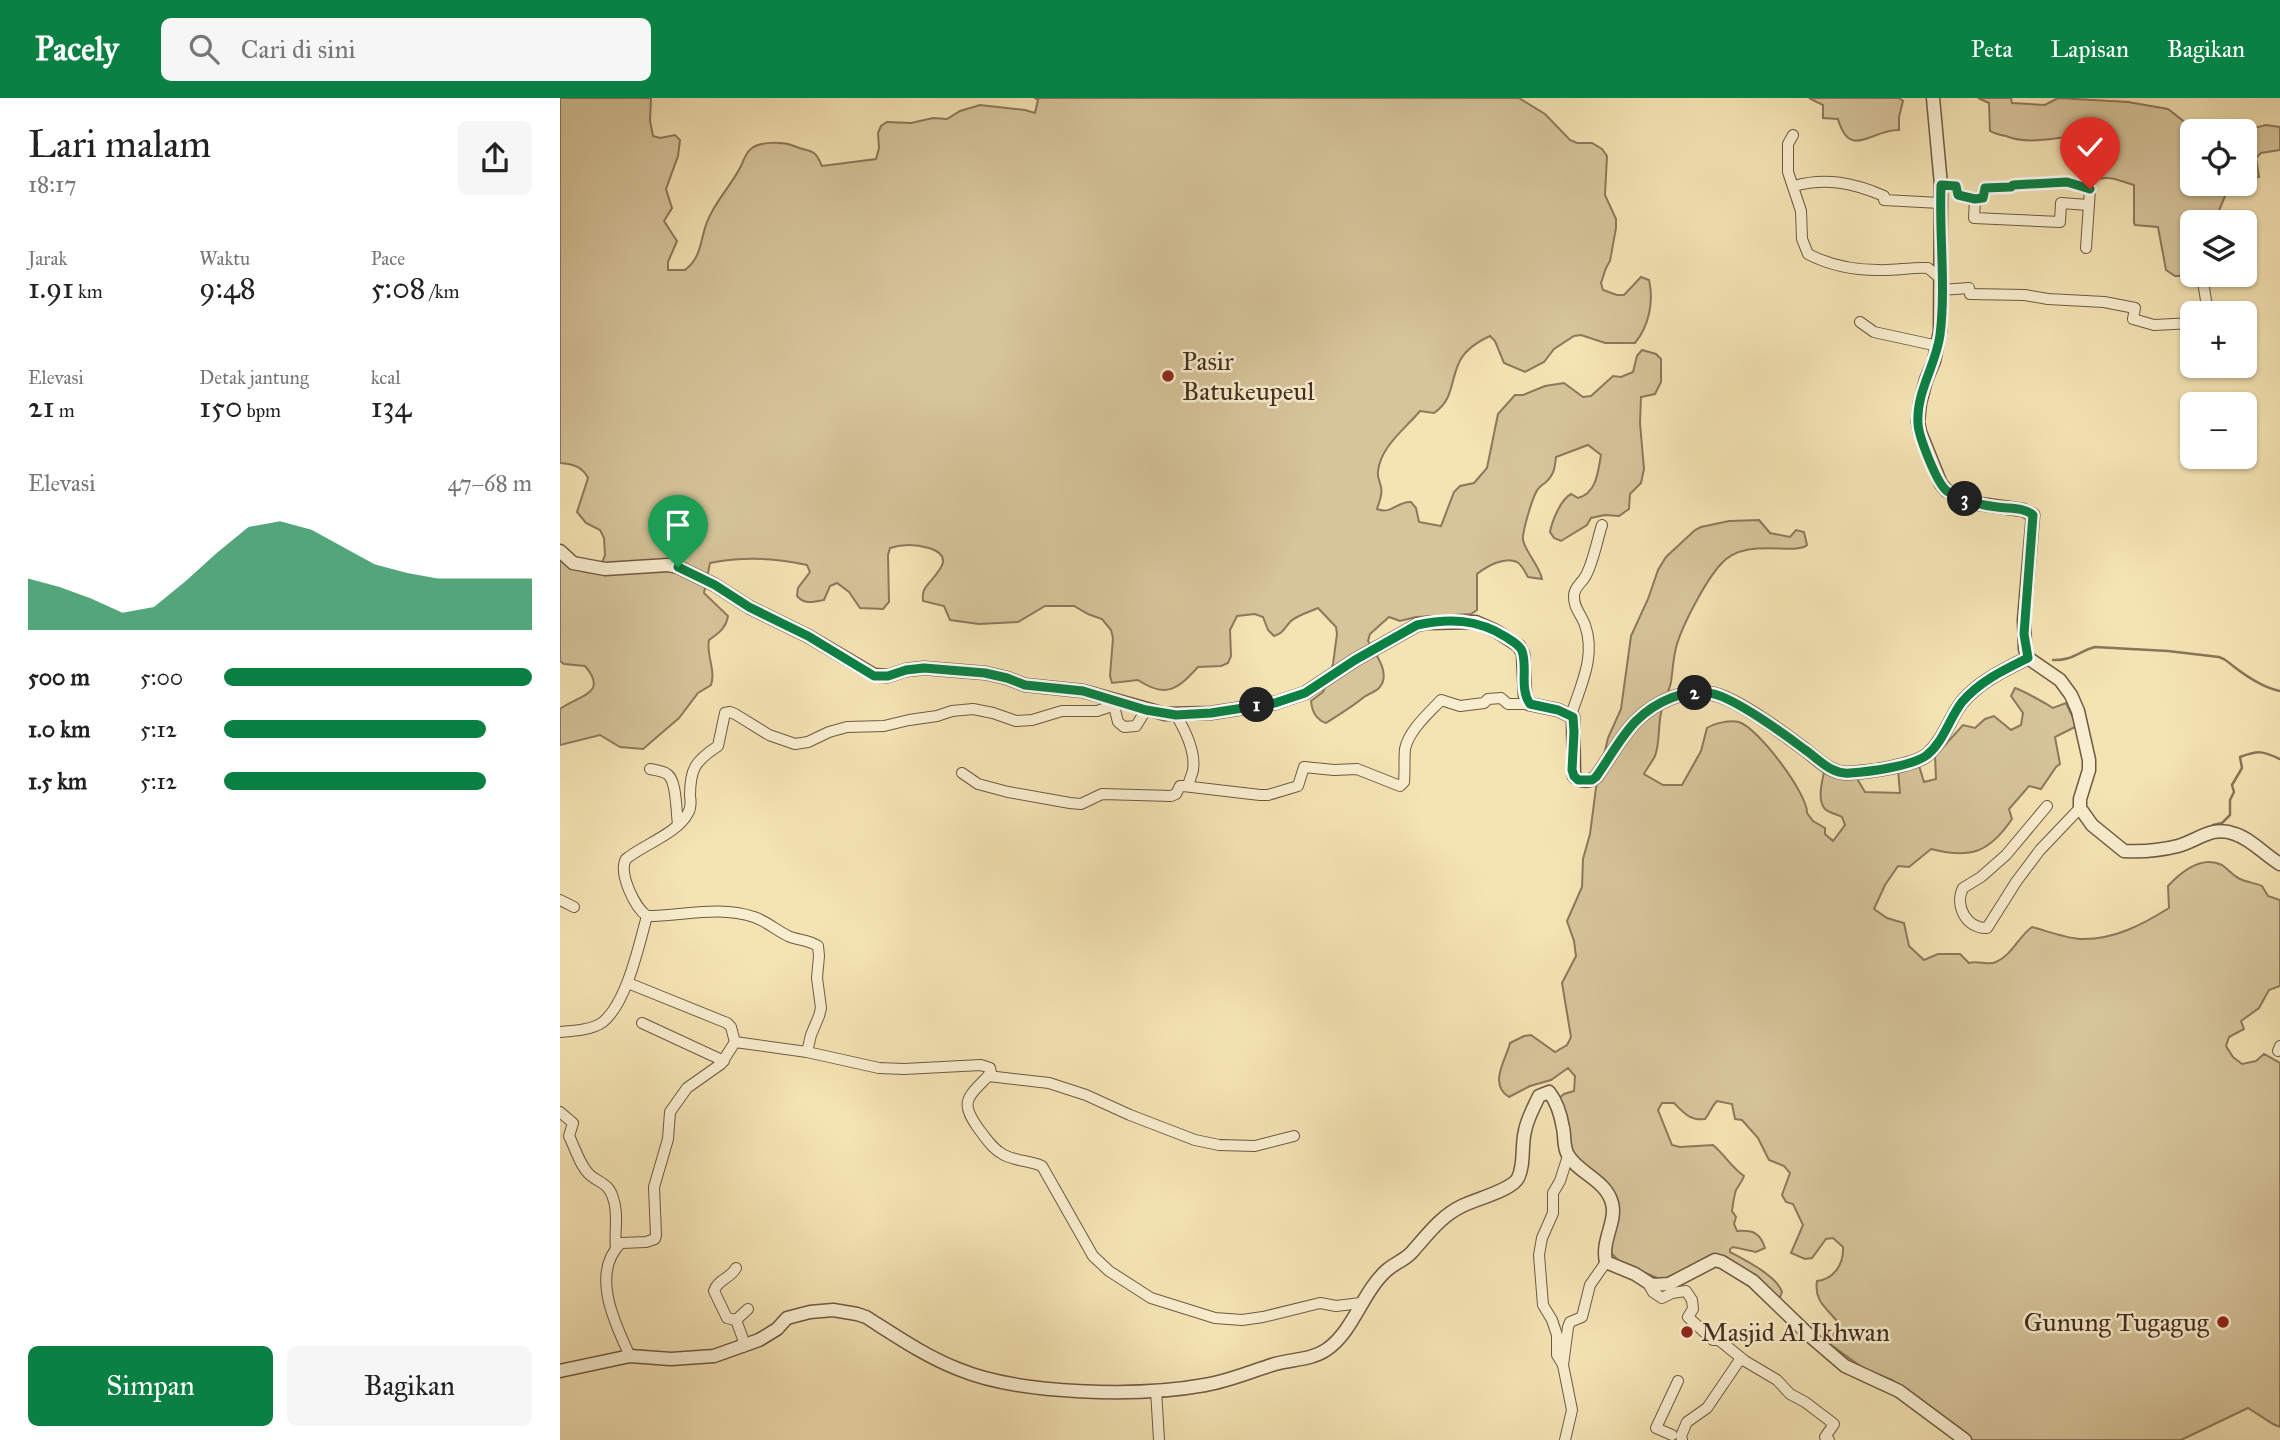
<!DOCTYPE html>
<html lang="id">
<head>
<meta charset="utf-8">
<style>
  :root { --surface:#fff; --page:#f6f6f6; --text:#222; --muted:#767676; --accent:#0b8043 }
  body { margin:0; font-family:"IM FELL Great Primer",serif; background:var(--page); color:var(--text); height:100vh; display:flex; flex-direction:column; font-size:26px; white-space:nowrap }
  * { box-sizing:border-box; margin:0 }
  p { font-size:23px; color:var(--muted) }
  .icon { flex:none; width:38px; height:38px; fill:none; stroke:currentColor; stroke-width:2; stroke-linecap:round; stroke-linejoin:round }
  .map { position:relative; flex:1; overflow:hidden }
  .sheet { display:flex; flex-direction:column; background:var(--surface); width:560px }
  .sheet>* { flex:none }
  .fabs { position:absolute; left:1620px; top:21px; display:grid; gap:14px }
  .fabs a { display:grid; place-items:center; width:77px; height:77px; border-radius:10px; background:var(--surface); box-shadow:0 2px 5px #0004; font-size:35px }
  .pin { position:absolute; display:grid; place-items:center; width:60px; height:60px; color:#fff; margin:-72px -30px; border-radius:50% 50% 50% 0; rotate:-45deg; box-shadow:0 0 7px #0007 }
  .pin .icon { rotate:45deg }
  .km { position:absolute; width:35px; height:35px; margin:-18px; border-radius:50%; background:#222; color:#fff; font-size:19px; line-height:35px; text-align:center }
  .round { display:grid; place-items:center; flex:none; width:74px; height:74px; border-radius:10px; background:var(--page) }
  .head { display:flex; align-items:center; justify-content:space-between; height:119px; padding:0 28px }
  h1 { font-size:38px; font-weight:600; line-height:52px }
  .metrics { display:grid; grid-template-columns:repeat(3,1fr); gap:10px; height:119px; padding:7px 28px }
  .metrics div { display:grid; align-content:center }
  .metrics b { font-size:30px; font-weight:600 }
  .metrics small { font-size:19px; font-weight:400 }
  .metrics p { font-size:19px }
  .chart { height:196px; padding:14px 28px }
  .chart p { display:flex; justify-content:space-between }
  .chart svg { width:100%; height:126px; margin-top:7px; fill:var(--accent); opacity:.7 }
  .button { display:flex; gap:14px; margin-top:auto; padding:14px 28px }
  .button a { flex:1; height:80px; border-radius:10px; background:var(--accent); color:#fff; font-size:28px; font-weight:600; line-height:80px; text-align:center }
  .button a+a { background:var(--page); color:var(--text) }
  ul { padding:0 28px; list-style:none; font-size:23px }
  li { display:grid; grid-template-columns:112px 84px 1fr; align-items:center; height:52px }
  li i { height:18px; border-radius:9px; background:var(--accent) }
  header { display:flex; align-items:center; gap:42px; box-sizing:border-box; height:98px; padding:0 35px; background:var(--accent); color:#fff }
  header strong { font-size:33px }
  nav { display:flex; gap:38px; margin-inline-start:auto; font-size:24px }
  .search { width:490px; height:63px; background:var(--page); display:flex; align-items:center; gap:18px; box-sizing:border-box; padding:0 24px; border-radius:10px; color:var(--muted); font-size:26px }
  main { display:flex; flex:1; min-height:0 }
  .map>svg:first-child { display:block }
  .green { fill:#d6c49a; stroke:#8c785c; stroke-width:2 }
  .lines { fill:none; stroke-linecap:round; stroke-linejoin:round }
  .stream { stroke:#887559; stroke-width:2.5 }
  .minor-casing { stroke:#6e5a43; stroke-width:12 }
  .tertiary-casing { stroke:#6e5a43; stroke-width:15 }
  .minor { stroke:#f8edce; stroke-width:10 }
  .tertiary { stroke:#f8edce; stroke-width:12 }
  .route-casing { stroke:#fff; stroke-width:14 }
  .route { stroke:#0b8043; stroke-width:9 }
  .poi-dot { fill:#8f2418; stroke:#f8edce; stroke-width:2.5 }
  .labels { text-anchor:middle; stroke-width:5; stroke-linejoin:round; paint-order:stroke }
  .poi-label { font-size:26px; fill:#422d1e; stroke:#f8edce; text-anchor:start }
</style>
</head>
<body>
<header>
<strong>Pacely</strong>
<div class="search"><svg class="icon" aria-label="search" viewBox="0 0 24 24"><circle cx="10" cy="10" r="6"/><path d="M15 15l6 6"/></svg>Cari di sini</div>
<nav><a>Peta</a><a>Lapisan</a><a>Bagikan</a></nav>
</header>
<main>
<section class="sheet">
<div class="head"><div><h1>Lari malam</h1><p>18:17</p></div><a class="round"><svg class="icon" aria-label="share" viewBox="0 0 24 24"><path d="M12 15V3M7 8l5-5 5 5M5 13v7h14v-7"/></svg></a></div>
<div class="metrics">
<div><p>Jarak</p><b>1.91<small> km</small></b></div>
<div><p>Waktu</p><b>9:48</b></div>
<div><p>Pace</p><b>5:08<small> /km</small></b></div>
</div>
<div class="metrics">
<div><p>Elevasi</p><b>21<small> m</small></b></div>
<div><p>Detak jantung</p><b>150<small> bpm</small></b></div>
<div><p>kcal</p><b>134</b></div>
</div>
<div class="chart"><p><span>Elevasi</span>47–68 m</p>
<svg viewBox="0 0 160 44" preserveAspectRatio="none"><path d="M0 44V26L10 29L20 33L30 38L40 36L50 27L60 17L70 8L80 6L90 9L100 15L110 21L120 24L130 26L140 26L150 26L160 26V44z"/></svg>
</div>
<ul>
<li><b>500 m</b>5:00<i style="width:100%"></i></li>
<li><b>1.0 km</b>5:12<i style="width:85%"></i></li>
<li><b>1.5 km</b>5:12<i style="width:85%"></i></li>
</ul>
<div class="button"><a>Simpan</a><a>Bagikan</a></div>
</section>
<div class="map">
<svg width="1720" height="1342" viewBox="0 0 1720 1342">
  <rect width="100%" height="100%" fill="#f4e3b3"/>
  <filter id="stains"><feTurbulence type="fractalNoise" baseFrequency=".00286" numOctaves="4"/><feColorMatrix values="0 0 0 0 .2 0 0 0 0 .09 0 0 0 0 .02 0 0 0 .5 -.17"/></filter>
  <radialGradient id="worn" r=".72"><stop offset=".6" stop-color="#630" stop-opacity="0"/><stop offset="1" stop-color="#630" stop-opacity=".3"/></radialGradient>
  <g class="green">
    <path d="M0,0h91l-1,23 3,15 7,2 15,-3 5,5 -2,16 -12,33 6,19 -8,13 13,20 -9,21v8h17c17,-13 15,-30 22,-48 8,-21 24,-36 34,-56 3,-7 5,-14 11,-18 10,-7 32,-6 42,-2 17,7 20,1 28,20l54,-7 3,-11 -1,-15 3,-7 6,-4 24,1 22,-5 14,1 13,-8 20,-6 45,5 10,3 3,-13 -3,-2h484l26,16 25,26 7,3h15l10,6 5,7 -2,39 11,24v9l-6,33 -4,7 -5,15 2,7 14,5h7l17,-18 8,3c5,21 0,46 -14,63h-30l-24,-8 -7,1 -20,13 -10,13 -19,10 -21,-9 -9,-22 -5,-5c-13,6 -27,15 -32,29 -8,19 -5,35 -24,48l-14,-2c-15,18 -39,35 -42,60 -1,7 2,10 3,16 2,8 -2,15 -4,22 15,6 20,-8 34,-7l5,6 3,14 22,4 13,-34 6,-6 14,-3 13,-15 11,-54 17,-19h8l22,-9 19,-3 19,14 8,-1 22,-20 8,1 12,-5 4,-16 5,-6 14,4 5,5v23l-6,12 -14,3 -1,26 4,46 -3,14 -11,11 -1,15 -10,7 -14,-1 -14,3 -4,7 -26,16 -7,-3 -4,-6c2,-11 11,-33 21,-38l7,4c19,-5 20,-27 23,-43l-13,-10 -32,12c-1,10 -2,18 -10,25 -2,2 -6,4 -8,7 -5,6 -16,43 -15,51 3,13 16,25 19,39l-14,-2c-3,-5 -6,-12 -11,-15 -12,-6 -30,4 -40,12v36l-6,4 -55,3 -16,4 -11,-4 -19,17 -2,7c7,12 24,33 11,47 -4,4 -11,6 -15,9 -12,10 -24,17 -38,26 -9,-3 -14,-11 -15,-22l12,-9 10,-28 4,-30 -1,-7 -18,-19c-9,4 -20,7 -27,13 -7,7 -7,12 -17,15l-6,-6 -5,-13 -8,-3 -18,2 -7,14 1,26 -3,7 -7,3 -23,1c-20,22 -32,32 -60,13l-26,3 -2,-7 3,-38 -2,-8 -9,-11 -14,-5 -14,-8h-29l-27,16 -39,2 -29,-4 -6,-14 -21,-5c0,-5 -1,-6 1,-11 5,-11 37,-32 5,-42 -13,-4 -27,-4 -39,0l-2,7 1,47 -6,7 -23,-1 -11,-16 -12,-9 -7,3 -6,14c-11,2 -19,5 -27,-4l1,-8 12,-16 -3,-7c-31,-7 -66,-8 -97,-2l-6,30 24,23c-2,12 -9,17 -19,24 -3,15 7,30 2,45l-13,8 -19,25 -36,31 -23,-2 -20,-12 -40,10v-36c19,-14 49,-15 25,-43l-21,-2 -4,-3v-106c12,12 21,18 38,18l7,-18 -1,-17 -4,-8 -14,-7 -9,-11 11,-34c-6,-12 -16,-14 -28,-15z"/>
    <path d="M1249,0h90l4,3 -4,16v13c-27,-1 -49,31 -61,-11l-15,-1v-13z"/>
    <path d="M1418,0h33l1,5 33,2 13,-7 70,4 40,7 28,22h-3v53h37l-12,29 -4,3 -4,6h-17v38l-9,1 -3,15h-6l-9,-6 -8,-43 -23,-2 -1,-2v-38c-8,-2 -20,-8 -28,-7 -15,2 -14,2 -26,-8l4,-34c-27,0 -53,10 -78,0 -7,-2 -10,-1 -16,-5l-1,-28z"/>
    <path d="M1706,27l14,2v23l-19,3 -5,5 3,19 -14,1v-47h-3z"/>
    <path d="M1199,422l11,13 20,4 6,-7 8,2 3,13c-12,11 -62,-9 -86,19 -15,16 -38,60 -44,80 -4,13 -4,25 -6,38 -2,10 -8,20 -10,31 -3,13 -1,30 -6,43 -3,6 -8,12 -11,18l19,11h19l19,-34 6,-23c8,-5 22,-8 32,-6 19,6 69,72 68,91l6,8 12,7v6l8,7 12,-16 -3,-8c-5,-3 -13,-4 -17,-8 -8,-9 -3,-27 -1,-37l32,5 9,15 35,1 -2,-23 21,-4 5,16 12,-3 -1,-23 28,-31 12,3 10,-9 9,-3 17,14 10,-5 2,-12 -12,-17 4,-8c9,3 30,15 38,20l13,-5 11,23 -22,11 5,27 -4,3 -15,22 -12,-3 -20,23 3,10c-23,34 -42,40 -81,30l-22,18 -11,-1 -13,19 -11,24 13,9 17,5 5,23 15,14 14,-6h22l9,9c9,-3 19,3 27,-1 16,-7 23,-26 36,-35 15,4 33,11 49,12 32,1 61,-14 88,-31l-1,-22c13,-14 33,-31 54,-21 6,4 11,11 18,14 6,3 15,4 22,7l6,10 12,4v86l-11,4 -10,18 -18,13 3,8 -15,8 -3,9 7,11 9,7 14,-3 8,-7 16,9v364l-7,-3 -25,-16 -67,32h-209l-80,-60 -26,-10 -35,-25 6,-24c-12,-14 -23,-21 -20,-40 17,-2 27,-17 26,-34l-10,-9 -7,1 -14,19 -7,1 -14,-6 12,-28 -10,-21 -7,-2 -4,-7 8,-22 -6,-7 -15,-6 -11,-22 -16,-18 -7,-1 -3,-15 -15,-3c-6,6 -7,12 -12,18 -15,2 -21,-6 -31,-16h-12l-4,7 14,35 8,2 33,-2c12,10 18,22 31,31 -2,6 -5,9 -8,14 -2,6 -3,14 -4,21l4,6 -2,7 3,7c15,-1 23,1 28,17l-9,4 -23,-5 -3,2v3c15,8 47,24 52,40l-3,8 -61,-42 -56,22 -42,-18 -9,-9 4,-39 -15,-34 -29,-28 -13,-53 6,-5 10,-3 1,-15 -7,-8 -17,12 -21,6 -21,11c-21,-13 -3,-37 1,-54l14,-7 7,-1 24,17 12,-7 4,-8 -9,-54 14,-27 -2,-15 -7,-20 15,-34 1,-28 7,-25 6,-46 12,-50 13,-29 10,-73 17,-37 10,-29 8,-13 29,-27 6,-3 28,-6z"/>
  </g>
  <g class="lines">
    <g class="stream">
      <path d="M1493,562c19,1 26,-9 42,-13l73,4 51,6c7,2 9,5 14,9 13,10 31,22 47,25"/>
      <path d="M1653,727l9,-2 8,-8v-15l4,-8 -2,-7 10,-17 -2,-11c19,-7 22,-6 40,2"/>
    </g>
    <defs>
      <g id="minor">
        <path d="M1233,37l-5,9v28l13,39 1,28 6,15c21,11 45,16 70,16 16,1 33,-3 50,-2l13,11"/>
        <path d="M1381,87l15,1 2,9 17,4 8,-1 2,-10 26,-1 2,-2 54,-3 23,7 -4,59"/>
        <path d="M1234,88c32,-9 60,-3 90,10v4l56,3"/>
        <path d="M1415,101l-1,19 86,4 1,-19 27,2"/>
        <path d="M1642,177l6,38"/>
        <path d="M1381,192l28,-2 1,6 55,1 23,4 56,3 31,6 -2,11 21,6 39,-2"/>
        <path d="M1300,224l14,10 64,14"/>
        <path d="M554,608l4,16 6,5 12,-1 10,-16"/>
        <path d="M616,617c9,15 20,36 17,55 -1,5 -4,11 -5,16"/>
        <path d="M1011,617c10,-30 25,-59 14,-90 -4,-11 -12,-18 -11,-30 1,-9 7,-11 11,-18 8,-13 12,-37 17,-52"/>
        <path d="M90,671c5,1 13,2 17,5 10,6 9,38 11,50"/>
        <path d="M402,675l16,11 30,8 62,11 11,1 21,-10 69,2 5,-2 4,-8h3l77,9h8l30,-9 6,-19 30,3 23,-1 43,17 4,-4c1,-11 0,-22 1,-33 4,-19 24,-36 36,-49l19,6 24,-3 4,-4 13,-1 7,6h15l5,-2"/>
        <path d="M1487,708l-41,49 -25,22 -18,11c-9,18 4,41 24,40l29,-46 24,-32 40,-42"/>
        <path d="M0,802l14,7"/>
        <path d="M68,885l99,40 4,4 4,15"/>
        <path d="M82,925l82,38"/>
        <path d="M0,934c13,-1 32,-2 43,-10 24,-20 36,-77 44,-106"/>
        <path d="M1718,953l2,-5"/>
        <path d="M247,954l4,-17 8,-19 2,-8 -4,-30 2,-22 -1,-10c-9,-6 -21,-6 -30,-10 -12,-6 -22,-15 -34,-19 -35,-12 -71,-1 -107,-1 -12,-8 -29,-43 -21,-57 17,-14 52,-26 62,-46 3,-5 3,-11 2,-17 0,-27 5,-35 28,-50l7,-33 5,-1 5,2 34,21 26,9 13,-2 21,-10 18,-5 37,-1 25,-6 28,-4 15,-5 21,-2 20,4 23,8 16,-1 30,-9h35l24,-8"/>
        <path d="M428,978l61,7 37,12 44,20 65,25 24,5 36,1 39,-10"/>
        <path d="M0,1014l13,11 -4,13c6,12 11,30 21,39 9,8 19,8 23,23 6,16 1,34 3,50"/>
        <path d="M1088,1185l5,9 9,6 10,-5 14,-2 6,9 1,9 -5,8 25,23h6l26,21 32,19 13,14 15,8 29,22 -9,13 4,3"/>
        <path d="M176,1222l-9,-2 -13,-27c4,-12 16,-12 22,-23"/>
        <path d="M183,1249v-8l-7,-19 12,-11"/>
        <path d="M70,1258c-15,-32 -40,-83 -9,-113l25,-1 9,-3 1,-4 -2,-48 14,-48 2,-27 17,-24 34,-24 14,-22 72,10 72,16 25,1 77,-4 9,3 1,5c-23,25 -34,27 -10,59 7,9 13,18 23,23 12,6 26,6 38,11l51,90 16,15 42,27 64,20 27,2 21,-3 57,-14 16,3 25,-3"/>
        <path d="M1003,1267l-6,-10v-20l-5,-15 -9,-15 -4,-50 3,-17 11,-25v-20l7,-12 8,-25"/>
        <path d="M596,1292l3,50"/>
        <path d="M1112,1337l-16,-7 22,-47"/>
        <path d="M1005,1342l7,-30 -9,-45 5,-38 2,-5 12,-5 8,-32 16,-23"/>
        <path d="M1122,1342l-1,-4 6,-14 20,-14 34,-50"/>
      </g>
      <g id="tertiary">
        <path d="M1373,0l8,87 -1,146 -6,30 -8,19 -6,23 -2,19 2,10 21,52 6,7 26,12 50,7 10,5 -9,105 1,29 3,9 32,22 11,15 7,16 11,49v10l-9,29v9l12,17 32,26c17,1 38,-1 54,-5 21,-6 34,-21 57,-12 16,5 30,21 45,30"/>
        <path d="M0,453l13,12 32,6 63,-4 10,2 37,18 34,22 59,29 66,39 14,1 18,-6 18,-2 61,5 22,5 18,7 58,6 82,23 46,-1 64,-10 30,-10 50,-33 62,-35 10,-2 49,-1 20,9 23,15 4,8 2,41 4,9 29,6 15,7 1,59c5,6 16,6 22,1 13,-18 25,-41 40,-56 19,-19 50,-34 78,-27 24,6 69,39 90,55 14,10 27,26 46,24 18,-1 63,-7 77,-18 17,-14 22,-36 35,-53 18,-21 42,-32 66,-44"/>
        <path d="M0,1273l70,-15 41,3 43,-3 45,-16 18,-11 10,-11 23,-6 23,-2 24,4 9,3c30,19 59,39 92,52 62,26 181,28 247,16 24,-4 47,-14 70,-21 18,-5 36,-4 51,-14 28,-19 36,-58 61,-80 8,-7 18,-10 25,-18 16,-18 29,-36 50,-46 14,-7 50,-16 56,-28 7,-14 3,-32 7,-47 2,-12 9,-24 14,-35l10,-4c8,10 12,24 14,36 2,8 0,19 5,27 10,18 38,25 44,48 5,19 -11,37 -6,59l29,12 17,11 17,-1 46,-24 7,2 31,19 57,55 35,30 54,25 66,49"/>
      </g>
    </defs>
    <use href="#minor" class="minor-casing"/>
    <use href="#tertiary" class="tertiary-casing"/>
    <use href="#minor" class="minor"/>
    <use href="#tertiary" class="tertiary"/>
  </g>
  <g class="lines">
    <defs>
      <path id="route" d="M118,469l37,18 34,22 59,29 66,40h14l18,-6 18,-2 61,5 22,5 18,7 58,6 63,19 30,5 35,-2 64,-10 30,-10 50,-33 62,-35c32,-7 61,-6 89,12 6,4 13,7 16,14 6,17 -3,37 8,53l28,6 15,7 1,15 -2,38 2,6 4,4h14l4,-3c13,-18 25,-41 40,-56 19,-19 50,-34 78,-27 23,6 69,39 90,55 15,10 27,26 46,24 18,-1 63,-7 77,-18 17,-14 22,-36 35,-53 18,-21 42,-32 66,-44l-4,-24 9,-119c-9,-8 -24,-6 -36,-8 -16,-2 -36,-6 -50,-16 -10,-7 -29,-56 -29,-68 -2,-31 18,-58 22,-88 6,-48 -1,-101 1,-150l15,1 2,9 17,4 8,-1 2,-10 26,-1 2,-2 54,-3 23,7"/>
    </defs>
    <use href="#route" class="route-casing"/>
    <use href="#route" class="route"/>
  </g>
  <g class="poi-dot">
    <circle cx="608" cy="278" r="7"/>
    <circle cx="1663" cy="1224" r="7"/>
    <circle cx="1127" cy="1234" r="7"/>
  </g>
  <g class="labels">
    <g class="poi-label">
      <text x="622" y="272">Pasir<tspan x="622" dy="30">Batukeupeul</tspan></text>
      <text x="1649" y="1233" text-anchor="end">Gunung Tugagug</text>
      <text x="1141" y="1243">Masjid Al Ikhwan</text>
    </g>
  </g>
  <rect width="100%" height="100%" filter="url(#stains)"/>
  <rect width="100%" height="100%" fill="url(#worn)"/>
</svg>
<div class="fabs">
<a><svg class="icon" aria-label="locate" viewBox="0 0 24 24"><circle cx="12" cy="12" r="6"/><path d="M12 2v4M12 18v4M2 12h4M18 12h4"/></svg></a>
<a><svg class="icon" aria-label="layers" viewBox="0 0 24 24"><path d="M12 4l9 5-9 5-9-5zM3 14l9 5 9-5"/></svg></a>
<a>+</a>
<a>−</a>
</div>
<div class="pin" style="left:118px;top:469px;background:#1e9e55"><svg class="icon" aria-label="arrive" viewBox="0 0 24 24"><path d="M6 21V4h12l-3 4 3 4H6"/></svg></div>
<div class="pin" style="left:1530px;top:91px;background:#d93025"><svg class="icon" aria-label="check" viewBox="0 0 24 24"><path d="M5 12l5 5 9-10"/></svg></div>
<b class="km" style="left:697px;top:607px">1</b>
<b class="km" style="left:1135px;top:595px">2</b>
<b class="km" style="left:1405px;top:401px">3</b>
</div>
</main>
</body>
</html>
